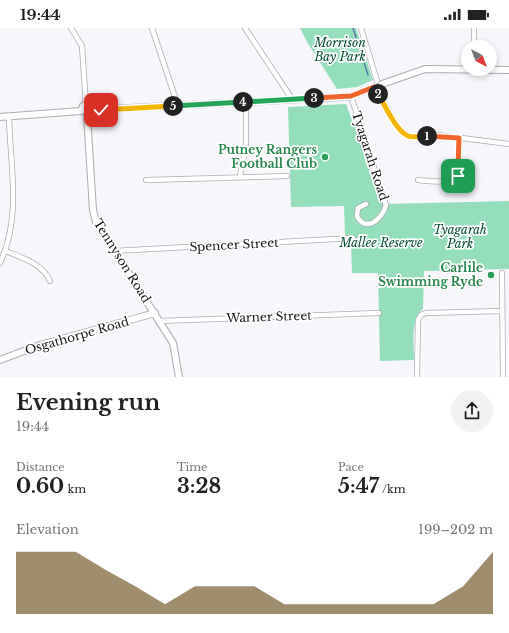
<!DOCTYPE html>
<html lang="en">
<head>
<meta charset="utf-8">
<style>
  :root { --surface:#fff; --page:#f2f2f2; --text:#222; --muted:#767676; --accent:#775e2f }
  body { margin:0; font-family:"Libre Baskerville",serif; background:var(--page); color:var(--text); height:100vh; display:flex; flex-direction:column; font-size:15px; white-space:nowrap }
  * { box-sizing:border-box; margin:0 }
  p { font-size:13px; color:var(--muted) }
  .icon { flex:none; width:22px; height:22px; fill:none; stroke:currentColor; stroke-width:2; stroke-linecap:round; stroke-linejoin:round }
  .map { position:relative; height:349px; overflow:hidden }
  .panel { display:flex; flex-direction:column; background:var(--surface); flex:1 }
  .panel>* { flex:none }
  .needle { width:26px; rotate:138deg }
  .fabs { position:absolute; left:461px; top:12px; display:grid; gap:8px }
  .fabs a { display:grid; place-items:center; width:36px; height:36px; border-radius:50%; background:var(--surface); box-shadow:0 2px 6px #0003; font-size:20px }
  .pin { position:absolute; display:grid; place-items:center; width:34px; height:34px; color:#fff; margin:-17px; border-radius:8px; box-shadow:0 2px 6px #0006 }
  .km { position:absolute; width:20px; height:20px; margin:-10px; border-radius:50%; background:#222; color:#fff; font-size:11px; line-height:20px; text-align:center }
  .round { display:grid; place-items:center; flex:none; width:42px; height:42px; border-radius:21px; background:var(--page) }
  .overview { display:flex; align-items:center; justify-content:space-between; height:68px; padding:0 16px }
  h1 { font-size:22px; font-weight:800; line-height:30px }
  .metrics { display:grid; grid-template-columns:repeat(3,1fr); gap:6px; height:68px; padding:4px 16px }
  .metrics div { display:grid; align-content:center }
  .metrics b { font-size:20px; font-weight:800 }
  .metrics small { font-size:11px; font-weight:400 }
  .metrics p { font-size:11px }
  .chart { height:112px; padding:8px 16px }
  .chart p { display:flex; justify-content:space-between }
  .chart svg { width:100%; height:72px; margin-top:4px; fill:var(--accent); opacity:.7 }
  .status { display:flex; justify-content:space-between; align-items:center; height:28px; padding:0 20px; background:var(--surface); direction:ltr }
  .status svg { height:11px; fill:currentColor }
  .map>svg:first-child { display:block }
  .green { fill:#95debc }
  .lines { fill:none; stroke-linecap:round; stroke-linejoin:round }
  .stream { stroke:#557ca3; stroke-width:1.5 }
  .street-casing { stroke:#acabb0; stroke-width:6 }
  .secondary-casing { stroke:#acabb0; stroke-width:8 }
  .street { stroke:#fff; stroke-width:4.5 }
  .secondary { stroke:#fff; stroke-width:6 }
  .split-1-casing { stroke:#fff; stroke-width:8 }
  .split-2-casing { stroke:#fff; stroke-width:8 }
  .split-3-casing { stroke:#fff; stroke-width:8 }
  .split-4-casing { stroke:#fff; stroke-width:8 }
  .split-5-casing { stroke:#fff; stroke-width:8 }
  .split-6-casing { stroke:#fff; stroke-width:8 }
  .split-1 { stroke:#f0652b; stroke-width:5 }
  .split-2 { stroke:#f5b400; stroke-width:5 }
  .split-3 { stroke:#f0652b; stroke-width:5 }
  .split-4 { stroke:#22a559; stroke-width:5 }
  .split-5 { stroke:#22a559; stroke-width:5 }
  .split-6 { stroke:#f5b400; stroke-width:5 }
  .leisure-dot { fill:#2e9e5b; stroke:#fff; stroke-width:1.5 }
  .labels { text-anchor:middle; stroke-width:3.5; stroke-linejoin:round; paint-order:stroke }
  .park-label { font-size:12px; font-style:italic; fill:#044d35; stroke:#fff }
  .leisure-label { font-size:12px; font-weight:bold; fill:#27864d; stroke:#fff; text-anchor:end }
  .street-label { font-size:12px; fill:#151516; stroke:#fff }
</style>
</head>
<body>
<div class="status"><b>19:44</b><svg viewBox="0 0 49 12"><path d="M0 12V9h3v3zM5 12V6h3v6zM10 12V3h3v9zM15 12V0h3v12zM26 1h20v11H26zM47 4h2v5h-2z"/></svg></div>
<div class="map">
<svg width="509" height="349" viewBox="0 0 509 349">
  <rect width="100%" height="100%" fill="#f6f6fb"/>
  <g class="green">
    <path d="M300,0h56l17,52 -16,7 -20,2 -30,-47z"/>
    <path d="M346,76l38,100 125,-3v68l-85,2 -1,38c-13,9 -9,37 -9,51l-34,1 -2,-88h-26l-1,-28 -6,-11 -1,-28 -53,1 -3,-100z"/>
  </g>
  <g class="lines">
    <path class="stream" d="M353,0l15,47"/>
    <defs>
      <g id="street">
        <path d="M71,0l11,18 4,59"/>
        <path d="M152,0l26,78"/>
        <path d="M245,0l47,71"/>
        <path d="M361,0l16,53"/>
        <path d="M474,19v-19"/>
        <path d="M377,61l20,37 12,11 29,-2 71,9"/>
        <path d="M351,68l35,109c-3,13 -20,29 -29,11l1,-8 8,-4"/>
        <path d="M240,148l6,-30v-44"/>
        <path d="M146,152l141,-4"/>
        <path d="M418,152c12,1 35,5 42,-7l-2,-7 1,-28"/>
        <path d="M6,223c16,7 36,12 44,30"/>
        <path d="M114,223l239,-13"/>
        <path d="M0,235c22,-47 10,-97 9,-147"/>
        <path d="M502,245l1,104"/>
        <path d="M159,293l220,-8"/>
        <path d="M417,349l1,-57 3,-5 5,-2 76,-2"/>
      </g>
      <g id="secondary">
        <path d="M382,56l43,-15 84,1"/>
        <path d="M92,82l249,-13 10,-1 23,-9"/>
        <path d="M81,83l2,-5 3,-1 4,1 2,4"/>
        <path d="M87,87l6,95 3,12 77,121 6,34"/>
        <path d="M0,89l81,-6"/>
        <path d="M0,332l40,-15 115,-32"/>
      </g>
    </defs>
    <use href="#street" class="street-casing"/>
    <use href="#secondary" class="secondary-casing"/>
    <use href="#street" class="street"/>
    <use href="#secondary" class="secondary"/>
  </g>
  <g class="lines">
    <defs>
      <path id="split-1" d="M427,108l32,2 -1,28 2,7 -2,3"/>
      <path id="split-2" d="M378,66c7,11 18,37 30,42 5,2 13,0 19,0"/>
      <path id="split-3" d="M314,70l37,-2 23,-9 4,7"/>
      <path id="split-4" d="M243,74l71,-4"/>
      <path id="split-5" d="M173,78l70,-4"/>
      <path id="split-6" d="M101,82l72,-4"/>
    </defs>
    <use href="#split-1" class="split-1-casing"/>
    <use href="#split-2" class="split-2-casing"/>
    <use href="#split-3" class="split-3-casing"/>
    <use href="#split-4" class="split-4-casing"/>
    <use href="#split-5" class="split-5-casing"/>
    <use href="#split-6" class="split-6-casing"/>
    <use href="#split-1" class="split-1"/>
    <use href="#split-2" class="split-2"/>
    <use href="#split-3" class="split-3"/>
    <use href="#split-4" class="split-4"/>
    <use href="#split-5" class="split-5"/>
    <use href="#split-6" class="split-6"/>
  </g>
  <g class="leisure-dot">
    <circle cx="325" cy="129" r="4"/>
    <circle cx="491" cy="247" r="4"/>
  </g>
  <g class="labels">
    <g class="park-label">
      <text x="340" y="19">Morrison<tspan x="340" dy="14">Bay Park</tspan></text>
      <text x="460" y="206">Tyagarah<tspan x="460" dy="14">Park</tspan></text>
      <text x="381" y="219">Mallee Reserve</text>
    </g>
    <g class="leisure-label">
      <text x="317" y="126">Putney Rangers<tspan x="317" dy="14">Football Club</tspan></text>
      <text x="483" y="244">Carlile<tspan x="483" dy="14">Swimming Ryde</tspan></text>
    </g>
    <g class="street-label">
      <text transform="translate(370 128) rotate(72)" y="4">Tyagarah Road</text>
      <text transform="translate(234 217) rotate(-3)" y="4">Spencer Street</text>
      <text transform="translate(122 233) rotate(58)" y="4">Tennyson Road</text>
      <text transform="translate(269 289) rotate(-2)" y="4">Warner Street</text>
      <text transform="translate(77 308) rotate(-16)" y="4">Osgathorpe Road</text>
    </g>
  </g>
</svg>
<div class="fabs">
<a><svg class="needle" viewBox="-14 -14 28 28"><path d="M0-13l5 13h-10z" fill="#e53935"/><path d="M0 13l5-13h-10z" fill="#767676"/></svg></a>
</div>
<div class="pin" style="left:458px;top:148px;background:#1e9e55"><svg class="icon" aria-label="arrive" viewBox="0 0 24 24"><path d="M6 21V4h12l-3 4 3 4H6"/></svg></div>
<div class="pin" style="left:101px;top:82px;background:#d93025"><svg class="icon" aria-label="check" viewBox="0 0 24 24"><path d="M5 12l5 5 9-10"/></svg></div>
<b class="km" style="left:427px;top:108px">1</b>
<b class="km" style="left:378px;top:66px">2</b>
<b class="km" style="left:314px;top:70px">3</b>
<b class="km" style="left:243px;top:74px">4</b>
<b class="km" style="left:173px;top:78px">5</b>
</div>
<section class="panel">
<div class="overview"><div><h1>Evening run</h1><p>19:44</p></div><a class="round"><svg class="icon" aria-label="share" viewBox="0 0 24 24"><path d="M12 15V3M7 8l5-5 5 5M5 13v7h14v-7"/></svg></a></div>
<div class="metrics">
<div><p>Distance</p><b>0.60<small> km</small></b></div>
<div><p>Time</p><b>3:28</b></div>
<div><p>Pace</p><b>5:47<small> /km</small></b></div>
</div>
<div class="chart"><p><span>Elevation</span>199–202 m</p>
<svg viewBox="0 0 160 44" preserveAspectRatio="none"><path d="M0 44V6L10 6L20 6L30 17L40 27L50 38L60 27L70 27L80 27L90 38L100 38L110 38L120 38L130 38L140 38L150 27L160 6V44z"/></svg>
</div>
</section>
</body>
</html>
